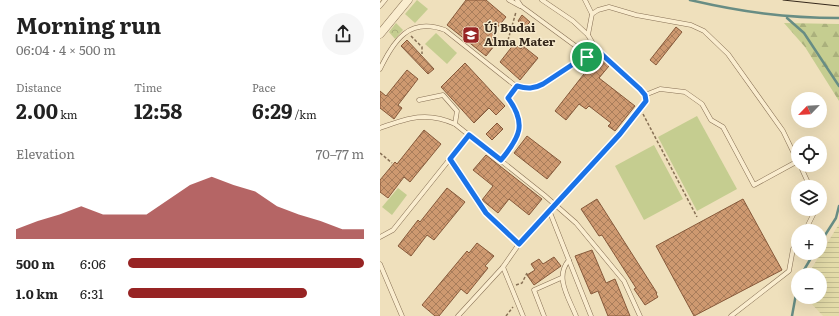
<!DOCTYPE html>
<html lang="en">
<head>
<meta charset="utf-8">
<style>
  :root { --surface:#fff; --page:#f6f6f6; --text:#222; --muted:#767676; --accent:#972424 }
  body { margin:0; font-family:Literata,serif; background:var(--page); color:var(--text); height:100vh; display:flex; flex-direction:column; font-size:15px; white-space:nowrap }
  * { box-sizing:border-box; margin:0 }
  p { font-size:13px; color:var(--muted) }
  .icon { flex:none; width:22px; height:22px; fill:none; stroke:currentColor; stroke-width:2; stroke-linecap:round; stroke-linejoin:round }
  .map { position:relative; flex:1; overflow:hidden }
  .drawer { display:flex; flex-direction:column; background:var(--surface); width:380px }
  .drawer>* { flex:none }
  .needle { width:26px; rotate:245deg }
  .fabs { position:absolute; left:411px; top:92px; display:grid; gap:8px }
  .fabs a { display:grid; place-items:center; width:36px; height:36px; border-radius:50%; background:var(--surface); box-shadow:0 4px 16px #0002; font-size:20px }
  .pin { position:absolute; display:grid; place-items:center; width:34px; height:34px; color:#fff; margin:-17px; border:2px solid #fff; border-radius:50%; box-shadow:0 1px 4px #0007 }
  .round { display:grid; place-items:center; flex:none; width:42px; height:42px; border-radius:21px; background:var(--page) }
  .summary { display:flex; align-items:center; justify-content:space-between; height:68px; padding:0 16px }
  h1 { font-size:22px; font-weight:700; line-height:30px }
  .metrics { display:grid; grid-template-columns:repeat(3,1fr); gap:6px; height:68px; padding:4px 16px }
  .metrics div { display:grid; align-content:center }
  .metrics b { font-size:20px; font-weight:700 }
  .metrics small { font-size:11px; font-weight:400 }
  .metrics p { font-size:11px }
  .chart { height:112px; padding:8px 16px }
  .chart p { display:flex; justify-content:space-between }
  .chart svg { width:100%; height:72px; margin-top:4px; fill:var(--accent); opacity:.7 }
  ul { padding:0 16px; list-style:none; font-size:13px }
  li { display:grid; grid-template-columns:64px 48px 1fr; align-items:center; height:30px }
  li i { height:10px; border-radius:5px; background:var(--accent) }
  main { display:flex; flex:1; min-height:0 }
  .map>svg:first-child { display:block }
  .farmland { fill:url(#farmland-rules) }
  .grass { fill:#c5cd90 }
  .forest { fill:url(#forest-firs) }
  .park { fill:url(#park-crowns) }
  .lines { fill:none; stroke-linecap:round; stroke-linejoin:round }
  .stream { stroke:#688d84; stroke-width:2.5 }
  .building { fill:url(#building-cross-hatch); stroke:#86593a }
  .lane-casing { stroke:#877055; stroke-width:5 }
  .street-casing { stroke:#877055; stroke-width:9 }
  .path { stroke:#877055; stroke-width:1.5; stroke-dasharray:3 2; stroke-linecap:butt }
  .lane { stroke:#faedcf; stroke-width:4 }
  .street { stroke:#faedcf; stroke-width:8 }
  .tram { stroke:#35281b; stroke-width:1 }
  .route-casing { stroke:#fff; stroke-width:8 }
  .route { stroke:#1a73e8; stroke-width:5 }
  .labels { text-anchor:middle; stroke-width:3; stroke-linejoin:round; paint-order:stroke }
  .poi-label { font-size:12px; font-weight:bold; fill:#35281b; stroke:#f6eacc; text-anchor:start }
</style>
</head>
<body>
<main>
<section class="drawer">
<div class="summary"><div><h1>Morning run</h1><p>06:04 · 4 × 500 m</p></div><a class="round"><svg class="icon" aria-label="share" viewBox="0 0 24 24"><path d="M12 15V3M7 8l5-5 5 5M5 13v7h14v-7"/></svg></a></div>
<div class="metrics">
<div><p>Distance</p><b>2.00<small> km</small></b></div>
<div><p>Time</p><b>12:58</b></div>
<div><p>Pace</p><b>6:29<small> /km</small></b></div>
</div>
<div class="chart"><p><span>Elevation</span>70–77 m</p>
<svg viewBox="0 0 160 44" preserveAspectRatio="none"><path d="M0 44V38L10 33L20 29L30 24L40 29L50 29L60 29L70 20L80 11L90 6L100 11L110 15L120 24L130 29L140 33L150 38L160 38V44z"/></svg>
</div>
<ul>
<li><b>500 m</b>6:06<i style="width:100%"></i></li>
<li><b>1.0 km</b>6:31<i style="width:76%"></i></li>
</ul>
</section>
<div class="map">
<svg width="459" height="316" viewBox="0 0 459 316">
  <defs>
    <pattern id="farmland-rules" width="6" height="5" patternUnits="userSpaceOnUse"><rect width="6" height="5" fill="#e4dca9"/><path d="M0 2.5h6" fill="none" stroke="#c4bd91"/></pattern>
    <pattern id="forest-firs" width="22" height="20" patternUnits="userSpaceOnUse"><rect width="22" height="20" fill="#c5cd90"/><path d="M5 1l3.5 6h-7zM16 11l3.5 6h-7z" fill="#aab07c"/></pattern>
    <pattern id="park-crowns" width="20" height="18" patternUnits="userSpaceOnUse"><rect width="20" height="18" fill="#c5cd90"/><path d="M2 6a3 3 0 1 1 6 0M12 15a3 3 0 1 1 6 0" fill="none" stroke="#aab07c"/></pattern>
    <pattern id="building-cross-hatch" width="8" height="8" patternUnits="userSpaceOnUse"><rect width="8" height="8" fill="#ce9970"/><path d="M0 0l8 8M0 8l8-8" fill="none" stroke="#a87d5b"/></pattern>
  </defs>
  <rect width="100%" height="100%" fill="#efe0bc"/>
  <path class="farmland" d="M459,224v92h-16l-16,-17v-2h13v-22h-10v-4z"/>
  <g class="grass">
    <path d="M37,0l11,9 -13,14 -10,-9z"/>
    <path d="M56,33l21,20 -10,11 -22,-20z"/>
    <path d="M317,116l40,73 -40,22 -39,-74z"/>
    <path d="M274,145l29,54 -39,21 -29,-54z"/>
    <path d="M18,188l9,7 -15,20 -10,-8z"/>
  </g>
  <path class="forest" d="M404,23l55,1v77l-34,-54z"/>
  <path class="park" d="M16,23l7,7 -8,9 -6,-7z"/>
  <g class="lines">
    <g class="stream">
      <path d="M310,0c52,12 95,18 149,18"/>
      <path d="M407,18l17,15 35,53"/>
      <path d="M440,243l16,-25 3,-12"/>
      <path d="M421,275l13,-22"/>
      <path d="M412,316l6,-33"/>
    </g>
  </g>
  <g class="building">
    <path d="M86,0h20l20,17 -14,17 7,6 -13,16 -39,-31z"/>
    <path d="M142,15l8,7 -5,5 -7,-6z"/>
    <path d="M296,27l6,5 -26,33 -6,-5z"/>
    <path d="M27,40l27,29 -6,5 -27,-28z"/>
    <path d="M134,44l7,5 2,-3 15,12 -18,22 -20,-18z"/>
    <path d="M218,56l11,10 -10,12 36,28 -20,25 -7,-5 3,-3 -22,-17 -3,3 -7,-5 -13,16 -11,-9z"/>
    <path d="M85,63l40,43 -9,9 -7,-7 -15,15 -33,-36z"/>
    <path d="M27,70l11,9 -20,26 4,3 -8,11 -14,-11v-17l6,5z"/>
    <path d="M117,123l6,6 -11,11 -6,-6z"/>
    <path d="M44,130l17,14 -31,38 -6,-5 -16,21 -8,-6v-12l15,-18 2,2z"/>
    <path d="M147,136l34,26 -14,17 -33,-26z"/>
    <path d="M106,155l56,44 -13,16 -20,-16 -11,14 -16,-13 11,-14 -20,-16z"/>
    <path d="M67,188l18,14 -31,38 -7,-5 -16,21 -13,-10 20,-26 2,2z"/>
    <path d="M217,199l60,94 -1,1 2,3 -13,8 -11,-16 2,-1 -34,-53 -3,1 -18,-27z"/>
    <path d="M363,199l39,71 -88,46 -38,-70z"/>
    <path d="M97,243l17,13 -9,10 3,2 -21,26 -6,-5 -22,27h-4l-13,-11 45,-54 2,2z"/>
    <path d="M212,250l14,33 9,-4 15,37h-22l-10,-25 -7,3 -16,-38z"/>
    <path d="M174,257l7,9 -27,19 -7,-10 8,-5 -4,-6 8,-5 4,5z"/>
  </g>
  <g class="lines">
    <defs>
      <g id="lane">
        <path d="M129,0l11,6"/>
        <path d="M137,0l4,6 60,44 6,7"/>
        <path d="M205,0l7,14"/>
        <path d="M0,6l5,-6"/>
        <path d="M208,35l4,-21 6,-4 11,-3 27,8 55,10 13,6 24,23 55,77 15,31"/>
        <path d="M0,69c14,-29 29,-52 65,-39l72,57"/>
        <path d="M265,95l15,-6 25,3 17,12 9,16 12,7 31,58 44,-24"/>
        <path d="M39,100l24,-5 14,16 -2,13"/>
        <path d="M0,128c28,-10 47,-17 75,-4l89,71 32,28 48,58 16,35"/>
        <path d="M70,159l36,54 33,31"/>
        <path d="M121,160c19,-23 26,-36 7,-62l9,-11c10,2 17,2 26,-3l53,-35"/>
        <path d="M420,165l10,22"/>
        <path d="M169,210l42,106"/>
        <path d="M425,231l11,-22"/>
        <path d="M0,237l13,-7 76,-95"/>
        <path d="M189,260c-15,17 0,38 7,56"/>
        <path d="M0,264l22,52"/>
        <path d="M123,267l20,49"/>
        <path d="M78,316l45,-49 16,-23 101,-110 26,-33 -3,-8 -47,-44 -8,-14 -15,-14 -31,-21"/>
        <path d="M164,316l-10,-26 27,-12"/>
        <path d="M351,316l58,-45 4,-22 5,-8"/>
      </g>
      <path id="street" d="M0,34l28,-34"/>
    </defs>
    <use href="#lane" class="lane-casing"/>
    <use href="#street" class="street-casing"/>
    <g class="path">
      <path d="M31,36l11,11v7"/>
      <path d="M128,40l8,-28"/>
      <path d="M263,114l54,103"/>
      <path d="M0,153l12,10"/>
      <path d="M136,285l6,-2 5,-10"/>
      <path d="M126,316l7,-9"/>
    </g>
    <use href="#lane" class="lane"/>
    <use href="#street" class="street"/>
    <path class="tram" d="M403,0l56,6"/>
  </g>
  <g class="lines">
    <defs>
      <path id="route" d="M216,49l44,40 5,6 1,6 -26,33 -101,110 -33,-31 -36,-54 19,-24 32,25c19,-23 26,-36 7,-62l9,-12c10,3 17,3 26,-2z"/>
    </defs>
    <use href="#route" class="route-casing"/>
    <use href="#route" class="route"/>
  </g>
  <defs>
    <symbol id="school-square" viewBox="-11 -11 22 22"><rect x="-9" y="-9" width="18" height="18" rx="4" fill="#972424" stroke="#f6eacc"/><path d="M0-5L7-2L0 1L-7-2ZM-4 1L0 2.5L4 1V4Q0 6-4 4Z" fill="#fff"/></symbol>
  </defs>
  <g fill-rule="evenodd">
    <use href="#school-square" x="81" y="25" width="20" height="20"/>
  </g>
  <g class="labels">
    <g class="poi-label">
      <text x="104" y="32">Új Budai<tspan x="104" dy="14">Alma Mater</tspan></text>
    </g>
  </g>
</svg>
<div class="fabs">
<a><svg class="needle" viewBox="-14 -14 28 28"><path d="M0-13l5 13h-10z" fill="#e53935"/><path d="M0 13l5-13h-10z" fill="#767676"/></svg></a>
<a><svg class="icon" aria-label="locate" viewBox="0 0 24 24"><circle cx="12" cy="12" r="6"/><path d="M12 2v4M12 18v4M2 12h4M18 12h4"/></svg></a>
<a><svg class="icon" aria-label="layers" viewBox="0 0 24 24"><path d="M12 4l9 5-9 5-9-5zM3 14l9 5 9-5"/></svg></a>
<a>+</a>
<a>−</a>
</div>
<div class="pin" style="left:207px;top:57px;background:#1e9e55"><svg class="icon" aria-label="arrive" viewBox="0 0 24 24"><path d="M6 21V4h12l-3 4 3 4H6"/></svg></div>
</div>
</main>
</body>
</html>
